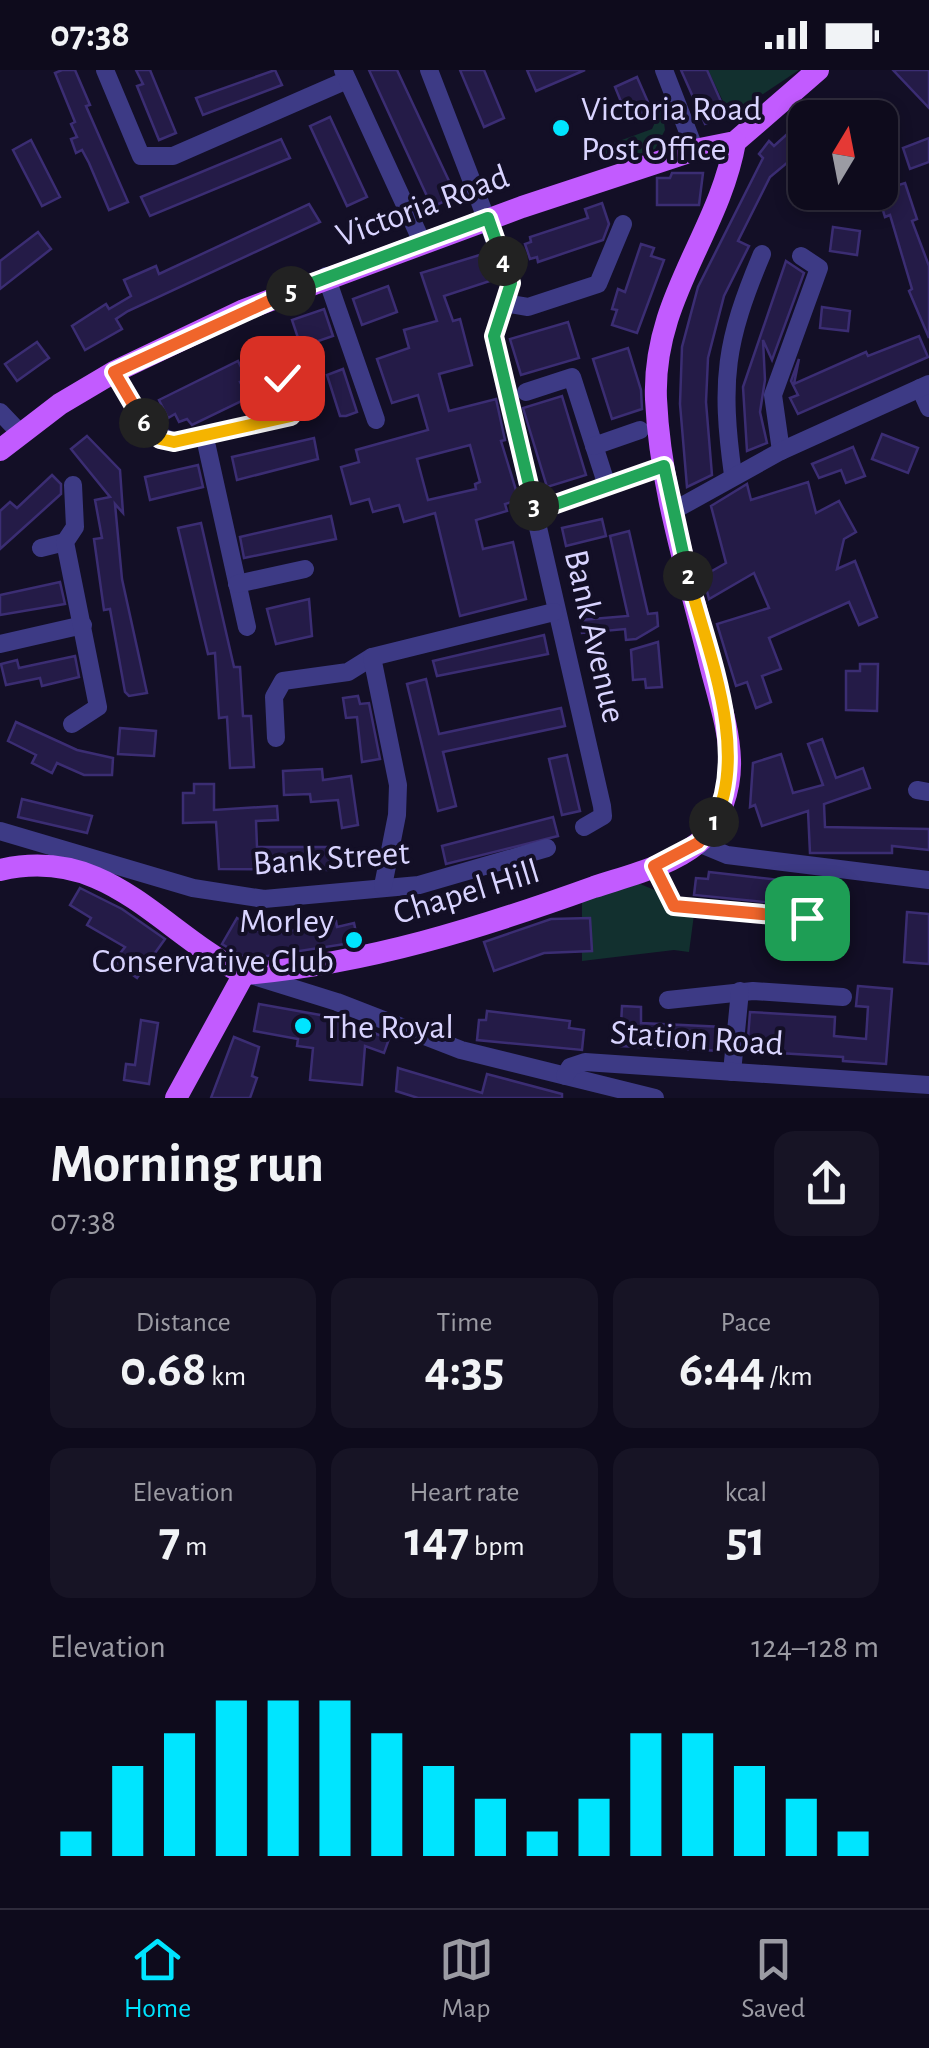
<!DOCTYPE html>
<html lang="en">
<head>
<meta charset="utf-8">
<style>
  :root { --surface:#0e0b1c; --page:#171425; --text:#f1f3f6; --muted:#9b9ba3; --line:#2e2b3b; --accent:#00e5ff }
  body { margin:0; font-family:"Alegreya Sans",sans-serif; background:var(--page); color:var(--text); height:100vh; display:flex; flex-direction:column; font-size:38px; white-space:nowrap }
  * { box-sizing:border-box; margin:0 }
  p { font-size:32px; color:var(--muted) }
  .icon { flex:none; width:55px; height:55px; fill:none; stroke:currentColor; stroke-width:2; stroke-linecap:round; stroke-linejoin:round }
  .map { position:relative; height:1028px; overflow:hidden }
  .panel { display:flex; flex-direction:column; background:var(--surface); flex:1 }
  .panel>* { flex:none }
  .needle { width:65px; rotate:10deg }
  .buttons { position:absolute; left:788px; top:30px; display:grid; gap:20px }
  .buttons a { display:grid; place-items:center; width:110px; height:110px; border-radius:20px; background:var(--surface); box-shadow:0 5px 15px #0003,0 0 0 2px var(--line); font-size:50px }
  .pin { position:absolute; display:grid; place-items:center; width:85px; height:85px; color:#fff; margin:-42px; border-radius:20px; box-shadow:0 5px 15px #0006 }
  .km { position:absolute; width:50px; height:50px; margin:-25px; border-radius:50%; background:#222; color:#fff; font-size:28px; line-height:50px; text-align:center }
  .round { display:grid; place-items:center; flex:none; width:105px; height:105px; border-radius:20px; background:var(--page) }
  .overview { display:flex; align-items:center; justify-content:space-between; height:170px; padding:0 50px }
  h1 { font-size:55px; font-weight:700; line-height:75px }
  .stats { display:grid; grid-template-columns:repeat(3,1fr); gap:15px; height:170px; padding:10px 50px }
  .stats div { display:grid; align-content:center; border-radius:20px; background:var(--page); text-align:center }
  .stats b { font-size:50px; font-weight:700 }
  .stats small { font-size:28px; font-weight:400 }
  .stats p { font-size:28px }
  .chart { height:280px; padding:20px 50px }
  .chart p { display:flex; justify-content:space-between }
  .chart svg { width:100%; height:180px; margin-top:10px; stroke:var(--accent); stroke-width:6 }
  .status { display:flex; justify-content:space-between; align-items:center; height:70px; padding:0 50px; background:var(--surface); direction:ltr }
  .status svg { height:28px; fill:currentColor }
  .tabs { display:flex; justify-content:space-around; align-items:center; height:140px; border-top:2px solid var(--line); background:var(--surface); font-size:28px; color:var(--muted) }
  .tabs a { display:grid; justify-items:center; gap:5px }
  .tabs .current { color:var(--accent) }
  .map>svg:first-child { display:block }
  .green { fill:#12302f }
  .building { fill:#241b47; stroke:#3b2d73; stroke-width:2.5; fill-rule:evenodd }
  .lines { fill:none; stroke-linecap:round; stroke-linejoin:round }
  .minor { stroke:#3d3a85; stroke-width:18 }
  .major { stroke:#c25bff; stroke-width:22 }
  .split-1-casing { stroke:#fff; stroke-width:20 }
  .split-2-casing { stroke:#fff; stroke-width:20 }
  .split-3-casing { stroke:#fff; stroke-width:20 }
  .split-4-casing { stroke:#fff; stroke-width:20 }
  .split-5-casing { stroke:#fff; stroke-width:20 }
  .split-6-casing { stroke:#fff; stroke-width:20 }
  .split-7-casing { stroke:#fff; stroke-width:20 }
  .split-1 { stroke:#f0652b; stroke-width:12 }
  .split-2 { stroke:#f5b400; stroke-width:12 }
  .split-3 { stroke:#22a559; stroke-width:12 }
  .split-4 { stroke:#22a559; stroke-width:12 }
  .split-5 { stroke:#22a559; stroke-width:12 }
  .split-6 { stroke:#f0652b; stroke-width:12 }
  .split-7 { stroke:#f5b400; stroke-width:12 }
  .poi-dot { fill:#00e5ff; stroke:#130f26; stroke-width:4 }
  .labels { text-anchor:middle; stroke-width:8; stroke-linejoin:round; paint-order:stroke }
  .poi-label { font-size:35px; fill:#d9d4ff; stroke:#130f26; text-anchor:start }
  .street-label { font-size:35px; fill:#d9d4ff; stroke:#130f26 }
</style>
</head>
<body>
<div class="status"><b>07:38</b><svg viewBox="0 0 49 12"><path d="M0 12V9h3v3zM5 12V6h3v6zM10 12V3h3v9zM15 12V0h3v12zM26 1h20v11H26zM47 4h2v5h-2z"/></svg></div>
<div class="map">
<svg width="929" height="1028" viewBox="0 0 929 1028">
  <rect width="100%" height="100%" fill="#130f26"/>
  <g class="green">
    <path d="M708,0h91l-69,46z"/>
    <path d="M662,37l3,23 -10,19 -49,15 -6,-16 52,-19z"/>
    <path d="M633,811l62,26 -6,45 -15,-2 -92,11v-64z"/>
  </g>
  <g class="building">
    <path d="M62,0h13l15,35 -4,1 42,96 -19,8 -20,-47 -7,-13 -6,3 -5,-14 6,-2 -6,-13 4,-2 -20,-49z"/>
    <path d="M136,0h14l26,63 -17,7 -22,-54 6,-2z"/>
    <path d="M275,0l7,15 -79,30 -7,-17z"/>
    <path d="M369,0h28l59,126 -24,11z"/>
    <path d="M460,0h24l20,48 -20,9z"/>
    <path d="M527,0h58l-49,21z"/>
    <path d="M681,0h26l20,45 -22,9z"/>
    <path d="M893,0h36v38z"/>
    <path d="M637,7l14,32 -23,10 -13,-32z"/>
    <path d="M330,47l37,80 -20,9 -37,-80z"/>
    <path d="M805,48v30l-35,29 -32,64 11,5 -25,50 -16,62 -2,44 6,73 -25,12 -7,-83 2,-57 16,-60 65,-129 -4,-4 10,-13 5,5z"/>
    <path d="M929,68v24l-19,7 -7,-21z"/>
    <path d="M281,69l9,19 -140,58 -9,-19z"/>
    <path d="M31,70l29,57 -18,9 -29,-56z"/>
    <path d="M672,103h31l-4,32h-42v-27h13z"/>
    <path d="M905,113l12,36 -5,2 17,45v72l-20,-47 3,-2 -22,-74 -5,2 -4,-13 5,-2 -4,-12z"/>
    <path d="M602,133l7,21 -6,16 -65,22 -1,-5 -7,2 -5,-15 6,-2 -1,-5 58,-19 -3,-9z"/>
    <path d="M309,134l11,18 -192,89 -12,8 6,10 -37,21 -13,-24 34,-22 3,5 22,-13 -7,-16 32,-14 3,8z"/>
    <path d="M833,157l27,4 -3,24 -27,-4z"/>
    <path d="M38,162l13,17 -51,40v-28z"/>
    <path d="M641,174l13,4 -3,8 13,4 -27,73 -25,-8 5,-15 -5,-1 6,-20 7,3z"/>
    <path d="M486,183l10,26 -52,17 9,25 7,-2 12,46 -33,9 10,37 47,-12 9,41 -4,1 18,59 -14,4 2,7 -31,9 7,29 30,-7 13,57 -66,17 -25,-103 -31,9 -5,-17 -26,7 -4,-13 -18,5 -10,-37 18,-5 -3,-12 72,-20 -10,-35 -26,8 -15,-44 32,-11 -5,-18 33,-9 -16,-48zM470,375l10,37 -5,2 1,5 -48,11 -11,-41z"/>
    <path d="M786,191l18,12 -32,87 -9,-20 2,40 -5,32 7,31 -20,8 -4,-64z"/>
    <path d="M388,216l9,26 -35,13 -9,-26z"/>
    <path d="M822,237l28,4 -2,20 -28,-3z"/>
    <path d="M324,239l9,27 -32,11 -9,-27z"/>
    <path d="M568,252l11,36 -58,17 -11,-36z"/>
    <path d="M919,266l9,21 -130,57 -8,-16 8,-3 -7,-14 8,-22 -5,25 72,-32 2,4z"/>
    <path d="M37,272l12,16 -32,23 -12,-17z"/>
    <path d="M628,278l13,42 1,19 -30,10 -19,-60z"/>
    <path d="M238,291l9,18 -7,3 8,16 -56,27 -5,-6 -8,3 -4,-8 -7,4 -9,-18z"/>
    <path d="M343,299l14,43 -11,4h-6l-13,-41z"/>
    <path d="M562,326l24,79 -39,12 -24,-79z"/>
    <path d="M882,364l36,14 -10,25 -36,-14z"/>
    <path d="M87,366l33,34 3,43 -8,-9 7,75 25,114 -18,3 -4,-4 -15,-83 -6,1 -10,-71 8,-1 -7,-38 15,-3 -39,-48z"/>
    <path d="M314,368l4,21 -81,21 -5,-23z"/>
    <path d="M853,377l12,29 -19,7 -5,-13 -22,8 -7,-14z"/>
    <path d="M198,395l5,22 -53,13 -5,-23z"/>
    <path d="M52,405l9,9v10l-61,55v-38l10,-9 7,6z"/>
    <path d="M808,412l8,31 23,-12 17,31 -12,7 -7,30 18,-8 22,56 -18,8 -10,-23 -80,36 12,31 -19,7 9,26 -15,6 -9,-26 -11,4 -19,-62 52,-16 -15,-35 -45,26 -6,-23 23,-13 -15,-57 36,-22 4,16z"/>
    <path d="M331,446l5,23 -92,19 -4,-21z"/>
    <path d="M602,449l4,17 -40,10 -4,-18z"/>
    <path d="M201,453l33,144h6l3,49h8l3,51 -24,1 -3,-51 -8,1 -4,-65 -7,1 -30,-126z"/>
    <path d="M629,461l19,83 9,-1 1,13 -22,13 -10,1 -1,-11 -43,4 -1,-13 47,-4 -18,-80z"/>
    <path d="M60,512l5,22 -65,11v-20z"/>
    <path d="M309,529l3,37 -36,8 -9,-35z"/>
    <path d="M544,565l4,19 -111,22 -4,-15z"/>
    <path d="M658,572l4,45 -16,1 -1,-9 -12,1 -2,-30z"/>
    <path d="M75,586l4,21 -37,9 -2,-8 -34,7 -5,-21 16,-4 2,8z"/>
    <path d="M860,594h18l-1,47 -31,-1v-39h14z"/>
    <path d="M426,609l13,55 122,-26 4,18 -122,26 13,54 -18,5 -31,-127z"/>
    <path d="M358,626l2,8 9,-1 11,56 -18,3 -5,-45 -11,1 -3,-20z"/>
    <path d="M16,652l61,28 36,8 -1,17h-28l-27,-12 -5,10 -20,-10 4,-8 -28,-14z"/>
    <path d="M120,658l36,3 -2,25 -36,-2z"/>
    <path d="M822,669l14,39 27,-10 7,20 -46,16 1,23 104,2v21l-37,-4v7h-82l-2,-42 -46,15 -7,-21 -5,2 3,-44 28,-9 12,39 30,-8 -15,-41z"/>
    <path d="M567,685l13,56 -18,4 -13,-56z"/>
    <path d="M322,699l1,11 28,-4 7,49 -16,3 -4,-28 -27,2 -1,-8 -26,1 -1,-24z"/>
    <path d="M194,714h20v26l63,-4 1,14 -22,1 1,26h76l1,23 -115,-1 -3,-47 -33,1v-30h11z"/>
    <path d="M22,729l70,17 -5,17 -69,-16z"/>
    <path d="M553,747l5,19 -112,28 -4,-18z"/>
    <path d="M709,802l107,12 -1,12h13l-1,54h-15v-21l7,-11 -6,-11 -119,-12 2,-17 12,1z"/>
    <path d="M80,818l42,21 43,30 -28,39 -23,-17 11,-14 -38,-22 4,-7 -21,-13z"/>
    <path d="M907,842l22,2v50l-25,-2z"/>
    <path d="M237,848l22,13 23,2 54,-12 1,6 17,-4 4,19 -111,17 -25,-15z"/>
    <path d="M590,848l2,33 -48,2 -50,18 -10,-29 67,-23z"/>
    <path d="M858,916l34,3 -6,75 -43,-3v-4l-96,-6 3,-39 85,5 -1,19 32,3 2,-32 -12,-1z"/>
    <path d="M259,934l78,14 52,21 -5,14 -19,-7 -3,39 -52,-5 3,-32 -16,-2 1,-7 -44,-8z"/>
    <path d="M622,936l19,1v16l83,4 -3,24 -101,-5z"/>
    <path d="M487,941l83,10 -1,7 15,2 -2,20 -105,-10 2,-20h7z"/>
    <path d="M141,950l17,3 -9,61 -25,-4 2,-16 9,1z"/>
    <path d="M234,967l25,10 -7,29 5,2 -7,20h-39z"/>
    <path d="M398,998l84,25 5,-19 75,20v4h-144l-22,-7z"/>
  </g>
  <g class="lines">
    <g class="minor">
      <path d="M105,0l36,86h32l174,-76"/>
      <path d="M343,0l79,172"/>
      <path d="M429,0l82,213 -17,53 108,470 1,10 -19,11"/>
      <path d="M664,0l31,80"/>
      <path d="M326,206l50,144"/>
      <path d="M504,233l24,4 70,-23 25,-60"/>
      <path d="M114,302l34,58 26,12 117,-26 -10,-38"/>
      <path d="M920,318l9,20"/>
      <path d="M526,322l46,-15 35,109"/>
      <path d="M0,342l20,21"/>
      <path d="M205,368l42,189"/>
      <path d="M594,376l46,-16"/>
      <path d="M781,381l-8,-56 46,-127 -18,-12"/>
      <path d="M733,405c-13,-95 -8,-133 29,-221"/>
      <path d="M536,441l128,-45"/>
      <path d="M671,442l110,-61 148,-67"/>
      <path d="M41,478l24,-6"/>
      <path d="M237,514l68,-15"/>
      <path d="M0,574l83,-19"/>
      <path d="M72,654l26,-17 -33,-165 10,-15 -2,-42"/>
      <path d="M276,668l-2,-41 9,-16 65,-9 24,-15"/>
      <path d="M917,720l12,2"/>
      <path d="M0,761l193,57 71,11 155,-14 128,-37"/>
      <path d="M698,773l29,12 202,25"/>
      <path d="M654,796l20,40 133,12"/>
      <path d="M383,816l14,-71 1,-30 -26,-128 182,-45"/>
      <path d="M254,906l83,26 124,48 194,48"/>
      <path d="M668,930l85,-9 90,6"/>
      <path d="M732,1002l8,-81"/>
      <path d="M565,1006l5,-9 15,-5 344,23"/>
    </g>
    <g class="major">
      <path d="M0,380l60,-46 54,-32 130,-62 278,-103 173,-57 40,-8 83,-72"/>
      <path d="M0,800c108,-25 158,60 244,104"/>
      <path d="M244,904c122,-10 236,-46 350,-87 33,-11 77,-21 104,-44 22,-18 33,-56 32,-83 -1,-32 -12,-64 -20,-96 -21,-87 -50,-175 -54,-265 -4,-100 63,-166 79,-257"/>
      <path d="M176,1028l68,-124"/>
    </g>
  </g>
  <g class="lines">
    <defs>
      <path id="split-1" d="M714,752l-16,21 -44,23 20,40 133,12"/>
      <path id="split-2" d="M688,506c19,74 62,175 26,246"/>
      <path id="split-3" d="M534,436l2,5 128,-45 24,110"/>
      <path id="split-4" d="M503,191l8,22 -17,53 40,170"/>
      <path id="split-5" d="M291,221l197,-73 15,43"/>
      <path id="split-6" d="M144,353l-30,-51 177,-81"/>
      <path id="split-7" d="M144,353l16,16 14,3 117,-26 -9,-38"/>
    </defs>
    <use href="#split-1" class="split-1-casing"/>
    <use href="#split-2" class="split-2-casing"/>
    <use href="#split-3" class="split-3-casing"/>
    <use href="#split-4" class="split-4-casing"/>
    <use href="#split-5" class="split-5-casing"/>
    <use href="#split-6" class="split-6-casing"/>
    <use href="#split-7" class="split-7-casing"/>
    <use href="#split-1" class="split-1"/>
    <use href="#split-2" class="split-2"/>
    <use href="#split-3" class="split-3"/>
    <use href="#split-4" class="split-4"/>
    <use href="#split-5" class="split-5"/>
    <use href="#split-6" class="split-6"/>
    <use href="#split-7" class="split-7"/>
  </g>
  <g class="poi-dot">
    <circle cx="561" cy="58" r="10"/>
    <circle cx="354" cy="870" r="10"/>
    <circle cx="303" cy="956" r="10"/>
  </g>
  <g class="labels">
    <g class="poi-label">
      <text x="581" y="50">Victoria Road<tspan x="581" dy="40">Post Office</tspan></text>
      <text x="334" y="862" text-anchor="end">Morley<tspan x="334" dy="40">Conservative Club</tspan></text>
      <text x="323" y="968">The Royal</text>
    </g>
    <g class="street-label">
      <text transform="translate(422 135) rotate(-20)" y="12">Victoria Road</text>
      <text transform="translate(596 566) rotate(77)" y="12">Bank Avenue</text>
      <text transform="translate(331 787) rotate(-4)" y="12">Bank Street</text>
      <text transform="translate(466 821) rotate(-17)" y="12">Chapel Hill</text>
      <text transform="translate(697 967) rotate(4)" y="12">Station Road</text>
    </g>
  </g>
</svg>
<div class="buttons">
<a><svg class="needle" viewBox="-14 -14 28 28"><path d="M0-13l5 13h-10z" fill="#e53935"/><path d="M0 13l5-13h-10z" fill="#9b9ba3"/></svg></a>
</div>
<div class="pin" style="left:807px;top:848px;background:#1e9e55"><svg class="icon" aria-label="arrive" viewBox="0 0 24 24"><path d="M6 21V4h12l-3 4 3 4H6"/></svg></div>
<div class="pin" style="left:282px;top:308px;background:#d93025"><svg class="icon" aria-label="check" viewBox="0 0 24 24"><path d="M5 12l5 5 9-10"/></svg></div>
<b class="km" style="left:714px;top:752px">1</b>
<b class="km" style="left:688px;top:506px">2</b>
<b class="km" style="left:534px;top:436px">3</b>
<b class="km" style="left:503px;top:191px">4</b>
<b class="km" style="left:291px;top:221px">5</b>
<b class="km" style="left:144px;top:353px">6</b>
</div>
<section class="panel">
<div class="overview"><div><h1>Morning run</h1><p>07:38</p></div><a class="round"><svg class="icon" aria-label="share" viewBox="0 0 24 24"><path d="M12 15V3M7 8l5-5 5 5M5 13v7h14v-7"/></svg></a></div>
<div class="stats">
<div><p>Distance</p><b>0.68<small> km</small></b></div>
<div><p>Time</p><b>4:35</b></div>
<div><p>Pace</p><b>6:44<small> /km</small></b></div>
</div>
<div class="stats">
<div><p>Elevation</p><b>7<small> m</small></b></div>
<div><p>Heart rate</p><b>147<small> bpm</small></b></div>
<div><p>kcal</p><b>51</b></div>
</div>
<div class="chart"><p><span>Elevation</span>124–128 m</p>
<svg viewBox="0 0 160 44" preserveAspectRatio="none"><path d="M5 44V38M15 44V22M25 44V14M35 44V6M45 44V6M55 44V6M65 44V14M75 44V22M85 44V30M95 44V38M105 44V30M115 44V14M125 44V14M135 44V22M145 44V30M155 44V38"/></svg>
</div>
</section>
<nav class="tabs">
<a class="current"><svg class="icon" aria-label="home" viewBox="0 0 24 24"><path d="M3 11l9-7 9 7M6 9v11h12V9"/></svg>Home</a>
<a><svg class="icon" aria-label="map" viewBox="0 0 24 24"><path d="M3 6l6-2 6 2 6-2v14l-6 2-6-2-6 2zM9 4v14M15 6v14"/></svg>Map</a>
<a><svg class="icon" aria-label="saved" viewBox="0 0 24 24"><path d="M7 4h10v16l-5-4-5 4z"/></svg>Saved</a>
</nav>
</body>
</html>
